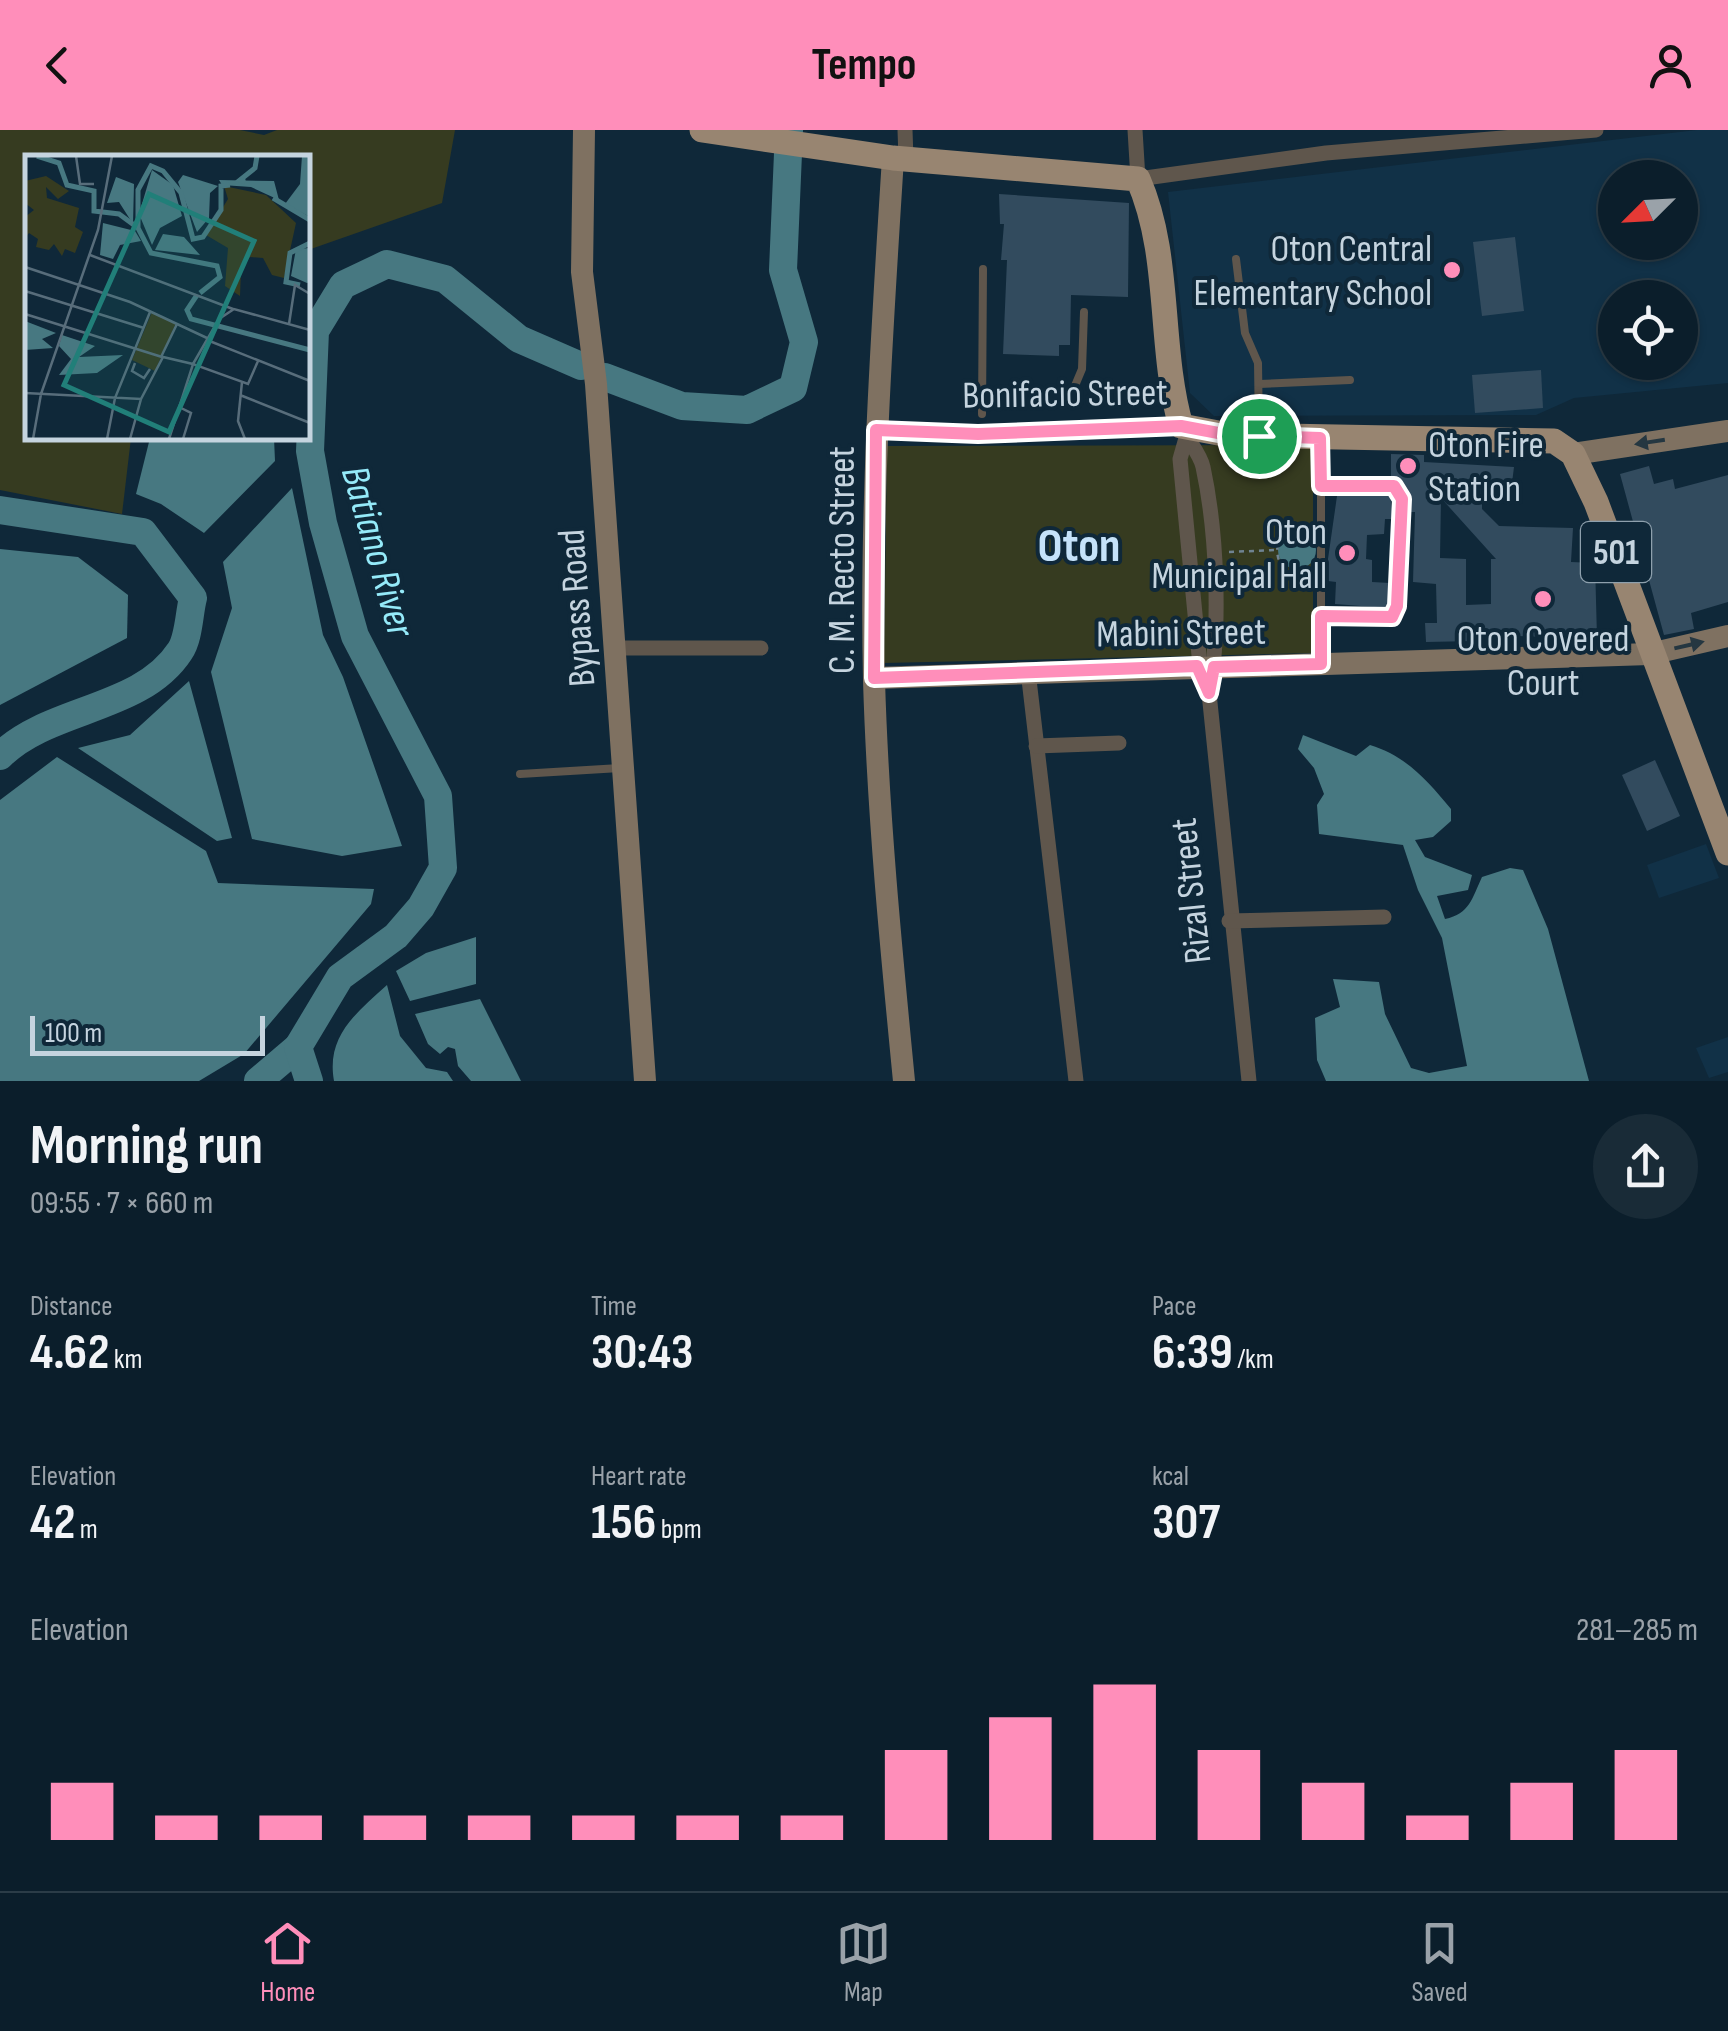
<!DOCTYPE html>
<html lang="en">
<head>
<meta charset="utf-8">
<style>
  :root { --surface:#0b1e2b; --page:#192b37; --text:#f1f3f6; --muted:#9aa2a9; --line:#2b3c47; --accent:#ff8eba }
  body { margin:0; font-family:"Sofia Sans Condensed",sans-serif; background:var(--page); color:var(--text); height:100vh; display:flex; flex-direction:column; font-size:38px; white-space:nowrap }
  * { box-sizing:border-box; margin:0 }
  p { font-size:32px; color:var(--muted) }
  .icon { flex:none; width:55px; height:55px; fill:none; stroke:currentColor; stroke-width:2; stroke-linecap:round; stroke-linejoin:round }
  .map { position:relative; height:951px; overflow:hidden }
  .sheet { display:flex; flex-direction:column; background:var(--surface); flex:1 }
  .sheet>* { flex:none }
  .needle { width:65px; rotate:246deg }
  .controls { position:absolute; left:1598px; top:30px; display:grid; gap:20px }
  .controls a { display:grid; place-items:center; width:100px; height:100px; border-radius:50%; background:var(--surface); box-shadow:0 2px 8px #0004,0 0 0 2px var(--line); font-size:50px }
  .scale { position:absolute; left:30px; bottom:25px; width:235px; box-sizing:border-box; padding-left:10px; border:5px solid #c5d4df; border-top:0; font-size:28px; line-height:35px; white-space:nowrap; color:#c5d4df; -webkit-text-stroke:8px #0f2839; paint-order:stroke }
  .pin { position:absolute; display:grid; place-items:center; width:85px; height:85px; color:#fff; margin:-42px; border:5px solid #fff; border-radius:50%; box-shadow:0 2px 10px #0007 }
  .round { display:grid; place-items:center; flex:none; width:105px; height:105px; border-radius:52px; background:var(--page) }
  .head { display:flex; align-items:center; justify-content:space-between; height:170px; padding:0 30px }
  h1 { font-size:55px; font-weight:700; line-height:75px }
  .figures { display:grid; grid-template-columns:repeat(3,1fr); gap:15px; height:170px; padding:10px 30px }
  .figures div { display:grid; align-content:center }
  .figures b { font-size:50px; font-weight:700 }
  .figures small { font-size:28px; font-weight:400 }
  .figures p { font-size:28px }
  .chart { height:280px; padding:20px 30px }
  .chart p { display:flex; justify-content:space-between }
  .chart svg { width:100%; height:180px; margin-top:10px; stroke:var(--accent); stroke-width:6 }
  header { display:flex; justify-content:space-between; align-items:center; height:130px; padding:0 30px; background:var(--accent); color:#111; font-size:45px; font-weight:700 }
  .tabs { display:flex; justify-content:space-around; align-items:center; height:140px; border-top:2px solid var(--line); background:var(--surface); font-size:28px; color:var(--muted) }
  .tabs a { display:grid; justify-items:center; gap:5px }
  .tabs .on { color:var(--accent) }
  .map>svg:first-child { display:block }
  .built { fill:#113147; fill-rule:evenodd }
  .green { fill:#363b20 }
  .water { fill:#477881 }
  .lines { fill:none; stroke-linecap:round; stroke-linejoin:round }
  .river { stroke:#477881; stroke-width:28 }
  .building { fill:#324b5e; fill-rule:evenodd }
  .path { stroke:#6f8391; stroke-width:2.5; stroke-dasharray:5 5; stroke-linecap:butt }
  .lane { stroke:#5f564c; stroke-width:8 }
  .street { stroke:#5f564c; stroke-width:15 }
  .secondary { stroke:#7f7161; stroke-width:22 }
  .primary { stroke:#988571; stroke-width:25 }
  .oneway { fill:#253741 }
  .route-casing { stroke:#fff; stroke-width:20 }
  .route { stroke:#ff8eba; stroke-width:12 }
  .poi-dot { fill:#ff8eba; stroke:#0f2839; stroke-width:4 }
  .labels { text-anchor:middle; stroke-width:8; stroke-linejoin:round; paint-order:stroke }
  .shield { fill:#0f2839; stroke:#8ea0ad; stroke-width:2.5 }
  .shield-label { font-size:35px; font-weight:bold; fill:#c5d4df }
  .poi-label { font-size:38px; fill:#c5d4df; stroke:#0f2839; text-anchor:end }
  .street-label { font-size:38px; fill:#c5d4df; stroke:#0f2839 }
  .water-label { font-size:40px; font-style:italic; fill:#95eaf9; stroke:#0f2839 }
  .district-label { font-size:48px; font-weight:bold; fill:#c5e2f9; stroke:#0f2839 }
  .inset-river { fill:none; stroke:#477881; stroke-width:5 }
  .inset-road { fill:none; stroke:#586d7b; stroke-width:2.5 }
  .view { fill:#217f79; fill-opacity:0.15; stroke:#217f79; stroke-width:5 }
  .inset-edge { fill:none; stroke:#c5d4df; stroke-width:5 }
</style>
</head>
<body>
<header><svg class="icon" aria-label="back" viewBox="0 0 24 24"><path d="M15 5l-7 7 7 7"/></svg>Tempo<svg class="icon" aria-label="person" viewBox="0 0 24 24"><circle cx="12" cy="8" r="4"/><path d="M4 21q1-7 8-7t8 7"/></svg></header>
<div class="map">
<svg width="1728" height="951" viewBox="0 0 1728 951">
  <rect width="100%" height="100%" fill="#0f2839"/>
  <g class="built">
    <path d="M1697,0h31v253l-154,15 -38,17 -322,1 -24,-23 -22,-201zM1615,48h65v64h-65zM1615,168h65v64h-65z"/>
    <path d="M1706,714l13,34 -60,20 -12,-33z"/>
    <path d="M1728,907v35l-19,6 -13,-30z"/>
  </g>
  <g class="green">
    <path d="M0,0h240l24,5 13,-5h178l-13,73 -134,47v-92h-280v280h103l-9,76 -122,-24z"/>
    <path d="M1313,315v208l-429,10 3,-217z"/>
  </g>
  <g class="water">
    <path d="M150,308h124l1,23 -71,72 -43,-29 -25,-10z"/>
    <path d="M292,358l31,147 20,42 59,169 -60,10 -90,-17 -41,-167 21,-64 -9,-46z"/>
    <circle cx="1297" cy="420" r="19"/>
    <path d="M0,419l78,8 50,38 -1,43 -127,67z"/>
    <path d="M189,551l43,157 -15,3 -139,-93 52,-13z"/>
    <path d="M1303,605l53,21 14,-11c36,11 57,35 81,64v12l-18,16 -18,3 10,17 47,18 -4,15 -31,6 8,23c25,-5 27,-21 37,-42l28,-9 13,2 25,59 41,152h-263l-9,-21 -2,-42 25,-11 -7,-28 46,3 6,32 26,54 18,5 38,-7 -25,-128 -24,-48 -15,-45 -84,-11 -2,-29 7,-11 -10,-26 -16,-19z"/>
    <path d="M57,627l149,94 12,32 156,6 -3,15 -127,150 -45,27h-199v-281z"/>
    <path d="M476,807v47l-66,17 -14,-30 30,-18z"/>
    <path d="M387,855l13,51 26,32 21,4 6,9h-119c-8,-45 22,-68 53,-96z"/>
    <path d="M480,869l41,82h-50l-13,-15 -3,-17 -7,-2 -8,7 -12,-10 -13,-30z"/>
  </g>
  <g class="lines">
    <g class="river">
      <path d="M605,247l77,29 65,4 46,-22 11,-46 -21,-72 6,-140"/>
      <path d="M0,380l143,22 50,66c-4,15 -4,40 -13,53 -39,60 -131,56 -180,105"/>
      <path d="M258,951l40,-34"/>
      <path d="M309,951l-11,-34 42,-70 56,-41 25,-29 22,-39 -5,-72 -83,-160 -32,-113 -13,-72 5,-120 28,-46 44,-21 58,15 74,60 62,27"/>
    </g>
  </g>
  <g class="building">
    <path d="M999,64l130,9 -1,94 -57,-2 -1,50h-11v11l-56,-2 4,-94h-6l3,-36h-4z"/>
    <path d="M1515,107l9,74 -42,5 -9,-74z"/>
    <path d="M1541,240l2,38 -68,5 -3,-38z"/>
    <path d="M1391,324l33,1v7l90,5 -2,16 -30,2v24l17,17 74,2 -2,34 24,1 2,75 -123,-3v6l-48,1 -1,-19h12l-1,-39 -23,-2 2,-70h-6v-16l-9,-14 -9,-4zM1441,368l55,61h-5v45l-25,1v-46l-26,-1z"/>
    <path d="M1649,336l5,18 19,-5 2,10 53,-14v127l-37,11 3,16 -30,6 -44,-161z"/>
    <path d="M1390,364l3,25h-8l-1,15 -17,1 -1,24 6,1v22l18,1 -3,25 -52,-4 1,-22 -8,-1v-22l9,-63z"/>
    <path d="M1655,630l25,56 -33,15 -25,-56z"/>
  </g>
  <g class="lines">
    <g class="path">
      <path d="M1229,422l47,-2"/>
      <path d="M1309,446l-17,2c-19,-17 -20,-36 -1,-54l19,1"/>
    </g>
    <g class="lane">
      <path d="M1236,129l9,74 13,30 1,69"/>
      <path d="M1259,254l91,-4"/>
      <path d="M1069,270l13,-31 2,-57"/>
      <path d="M982,284l1,-145"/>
      <path d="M1321,312v221"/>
      <path d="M1321,356h73l8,13 -6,113 -10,7 -65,-3"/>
      <path d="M520,644l100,-6"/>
    </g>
    <g class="street">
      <path d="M905,0l1,29"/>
      <path d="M1135,0l3,49 188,-26 270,-23"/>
      <path d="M876,300l102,4 203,-8c6,14 19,27 22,41 14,65 18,162 6,226l40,388"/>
      <path d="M1186,308l-6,21 21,217"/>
      <path d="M613,518h148"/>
      <path d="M1028,541l48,410"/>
      <path d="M1036,616l83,-3"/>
      <path d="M1229,791l155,-4"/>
    </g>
    <g class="secondary">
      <path d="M584,0l-2,142 14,112 49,697"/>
      <path d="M893,28c-11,174 -23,348 -19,522 4,135 17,268 30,401"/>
      <path d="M1573,324l155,-23"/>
      <path d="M874,548l776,-24 78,-18"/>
    </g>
    <path class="primary" d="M702,0l191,28 245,21c34,77 20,167 43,247l48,9 325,6 19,13 23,48 132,351"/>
  </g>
  <defs><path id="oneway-solid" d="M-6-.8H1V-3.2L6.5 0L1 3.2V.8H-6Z" transform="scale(2.5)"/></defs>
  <g class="oneway">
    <use href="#oneway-solid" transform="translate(1650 312) rotate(171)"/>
    <use href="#oneway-solid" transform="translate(1689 515) rotate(-13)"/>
  </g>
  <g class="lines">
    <defs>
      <path id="route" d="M1181,296l48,9 91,3 1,48h73l8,13 -5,107 -5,11 -71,-1v48l-107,3 -5,26 -12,-27 -323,12 2,-248 102,4z"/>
    </defs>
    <use href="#route" class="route-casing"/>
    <use href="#route" class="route"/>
  </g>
  <g class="poi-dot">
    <circle cx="1452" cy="140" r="10"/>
    <circle cx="1408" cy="336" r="10"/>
    <circle cx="1347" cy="423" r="10"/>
    <circle cx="1543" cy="469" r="10"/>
  </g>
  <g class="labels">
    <rect class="shield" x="1581" y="392" width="70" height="60" rx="8"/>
    <g class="shield-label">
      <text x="1616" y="434">501</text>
    </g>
    <g class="poi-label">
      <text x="1432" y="131">Oton Central<tspan x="1432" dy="44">Elementary School</tspan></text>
      <text x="1428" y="327" text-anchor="start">Oton Fire<tspan x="1428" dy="44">Station</tspan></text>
      <text x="1327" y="414">Oton<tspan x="1327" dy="44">Municipal Hall</tspan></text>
      <text x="1543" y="521" text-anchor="middle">Oton Covered<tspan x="1543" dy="44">Court</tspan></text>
    </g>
    <g class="street-label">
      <text transform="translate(1065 263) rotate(-1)" y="13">Bonifacio Street</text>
      <text transform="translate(841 430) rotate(-90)" y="13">C. M. Recto Street</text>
      <text transform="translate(576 478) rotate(-94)" y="13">Bypass Road</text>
      <text transform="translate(1181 502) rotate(-1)" y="13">Mabini Street</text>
      <text transform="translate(1190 761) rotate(-96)" y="13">Rizal Street</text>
    </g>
    <g class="water-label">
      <text transform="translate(379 421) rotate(74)" y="14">Batiano River</text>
    </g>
    <g class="district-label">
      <text x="1079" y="431">Oton</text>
    </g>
  </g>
  <g transform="translate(25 25)">
    <rect width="285" height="285" fill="#0f2839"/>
    <path d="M21,21l23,15 -11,8 -12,-12 1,11 32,10 -4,19 8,5 -8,21 -10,-4 -3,7 -8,-12 -5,6 -13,-3 2,-8 -9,-6 -4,5v-21l9,-7 -9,-7v-22zM199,31l42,9 30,28 -12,55 -12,-3 -9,-17 -13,-1 -9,13 -1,26 -15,-10 3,-38 -22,-13 22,-36zM127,157l24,11 -21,48 -23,-11z" fill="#363b20"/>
    <path d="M277,1h8v61l-25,-13 15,-20zM127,15l21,15 9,31 -22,12 -8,17 -13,-31zM158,20l35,11 -8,7 -1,25 -12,14 -19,-50zM91,22l18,7 -1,40 -14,-22 -12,1zM194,25l55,1 5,19 -28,-13 -29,-2zM78,68l32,8 6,10 -21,4 -7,14 -13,-4zM138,79l21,3 16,18 -45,-5zM285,93v34l-3,1 -16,-7 5,-27zM0,166l31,12 -14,6 11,9 -28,2zM37,180l33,11 -16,11 44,-2 -26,18 -38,2 12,-16 -12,-13z" fill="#477881"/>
    <path class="inset-river" d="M12,1l22,7 8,22 27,6v20l25,3 19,14 13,25 66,13 3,11 -20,16M220,27l-5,-2 15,-12 2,-12M248,43l37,22M113,73v-38l13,-24 12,5 18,22 12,46 10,-2 18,-27v-24l9,-1M275,130l-14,-3 4,-29 20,-10M172,140l-10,15 4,9 119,31"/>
    <path class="inset-road" d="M51,1l4,28h14M65,100l143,54M0,112l105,35 77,36M0,136l119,37M0,159l137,43M264,169l6,-39 15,9M182,185l103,41M136,202l16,-33M110,208l-3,8 12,7 6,-9M217,227l-4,39 7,18M0,238l116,6 22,-42 30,7 26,-45 15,-10 76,21M16,239l57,-164 14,-74M215,240l70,28M154,252l12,6 -8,26M8,284l8,-45M82,284l8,-41 35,-86M105,284l11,-40M144,284l24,-75 55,20 10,-23"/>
    <path class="view" d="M124,39l105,47 -85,191 -105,-47z"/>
    <rect width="285" height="285" class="inset-edge"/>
  </g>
</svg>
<div class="controls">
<a><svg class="needle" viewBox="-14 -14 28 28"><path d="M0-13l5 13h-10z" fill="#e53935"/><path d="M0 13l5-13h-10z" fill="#9aa2a9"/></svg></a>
<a><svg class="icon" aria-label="locate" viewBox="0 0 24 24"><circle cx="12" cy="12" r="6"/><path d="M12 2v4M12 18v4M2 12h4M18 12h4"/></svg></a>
</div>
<div class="scale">100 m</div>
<div class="pin" style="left:1259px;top:306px;background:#1e9e55"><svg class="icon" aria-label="arrive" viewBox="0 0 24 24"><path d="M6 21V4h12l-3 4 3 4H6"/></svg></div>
</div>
<section class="sheet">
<div class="head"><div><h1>Morning run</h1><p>09:55 · 7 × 660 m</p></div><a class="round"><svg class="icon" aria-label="share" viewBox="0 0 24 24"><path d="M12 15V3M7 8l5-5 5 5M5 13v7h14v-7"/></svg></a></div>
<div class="figures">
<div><p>Distance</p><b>4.62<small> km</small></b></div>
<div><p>Time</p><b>30:43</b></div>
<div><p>Pace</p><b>6:39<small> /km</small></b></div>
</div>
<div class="figures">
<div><p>Elevation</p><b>42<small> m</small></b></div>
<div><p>Heart rate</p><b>156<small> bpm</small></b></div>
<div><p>kcal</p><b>307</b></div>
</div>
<div class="chart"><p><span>Elevation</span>281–285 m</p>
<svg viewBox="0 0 160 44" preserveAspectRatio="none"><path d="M5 44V30M15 44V38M25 44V38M35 44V38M45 44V38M55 44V38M65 44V38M75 44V38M85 44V22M95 44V14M105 44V6M115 44V22M125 44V30M135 44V38M145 44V30M155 44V22"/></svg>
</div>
</section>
<nav class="tabs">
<a class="on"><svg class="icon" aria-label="home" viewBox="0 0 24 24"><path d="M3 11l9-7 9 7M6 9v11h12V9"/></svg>Home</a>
<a><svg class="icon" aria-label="map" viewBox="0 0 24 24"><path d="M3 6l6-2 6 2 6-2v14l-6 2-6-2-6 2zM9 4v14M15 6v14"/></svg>Map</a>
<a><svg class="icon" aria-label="saved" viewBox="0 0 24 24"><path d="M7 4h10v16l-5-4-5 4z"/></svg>Saved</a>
</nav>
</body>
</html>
